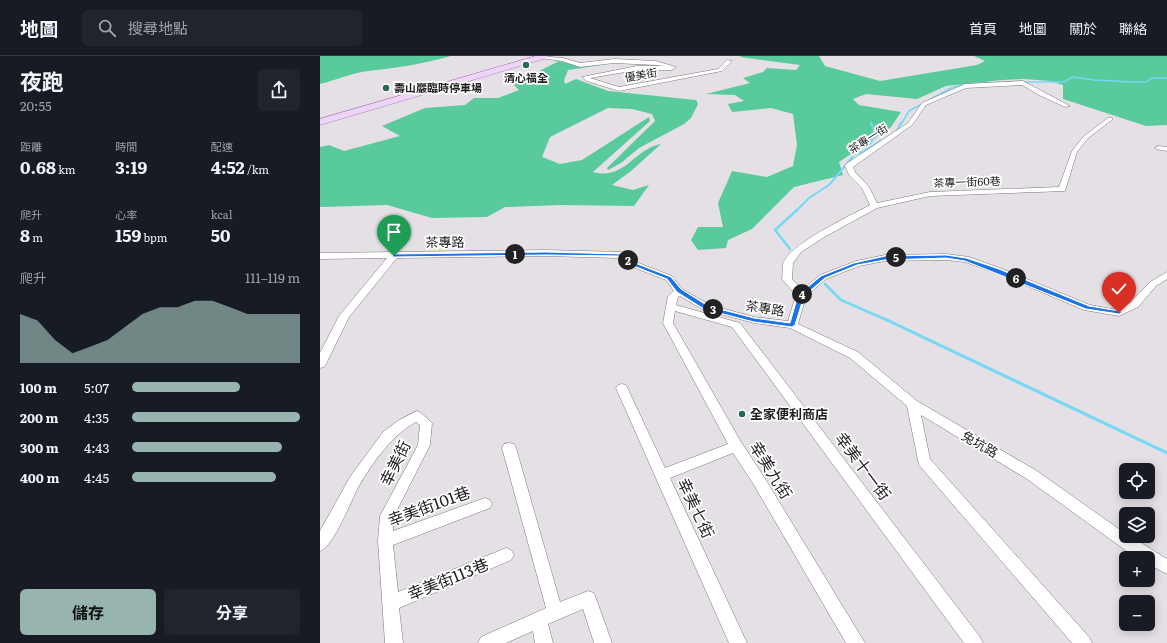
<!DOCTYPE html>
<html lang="zh-TW">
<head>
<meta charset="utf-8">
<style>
  :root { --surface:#171b24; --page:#20242c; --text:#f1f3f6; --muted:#9ea1a6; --line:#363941; --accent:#97b5ae }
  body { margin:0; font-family:Literata,"Noto Sans TC",serif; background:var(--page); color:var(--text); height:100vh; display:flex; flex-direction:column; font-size:15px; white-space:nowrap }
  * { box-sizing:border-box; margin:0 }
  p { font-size:13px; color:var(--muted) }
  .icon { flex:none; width:22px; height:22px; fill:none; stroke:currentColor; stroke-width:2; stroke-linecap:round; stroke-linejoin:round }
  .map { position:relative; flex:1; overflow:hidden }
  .details { display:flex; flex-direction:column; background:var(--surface); width:320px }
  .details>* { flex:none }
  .fabs { position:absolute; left:799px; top:407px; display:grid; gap:8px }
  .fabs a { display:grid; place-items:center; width:36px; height:36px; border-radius:6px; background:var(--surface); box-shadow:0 2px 10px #0003; font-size:20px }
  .pin { position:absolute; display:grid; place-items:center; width:34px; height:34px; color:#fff; margin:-41px -17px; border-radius:50% 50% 50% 0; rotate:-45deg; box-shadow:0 0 4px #0007 }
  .pin .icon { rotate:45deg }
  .km { position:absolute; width:20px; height:20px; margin:-10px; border-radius:50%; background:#222; color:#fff; font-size:11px; line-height:20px; text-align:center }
  .round { display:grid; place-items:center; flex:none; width:42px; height:42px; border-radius:6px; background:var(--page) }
  .overview { display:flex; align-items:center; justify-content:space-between; height:68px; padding:0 20px }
  h1 { font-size:22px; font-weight:700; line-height:30px }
  .stats { display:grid; grid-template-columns:repeat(3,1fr); gap:6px; height:68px; padding:4px 20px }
  .stats div { display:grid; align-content:center }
  .stats b { font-size:17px; font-weight:700 }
  .stats small { font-size:11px; font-weight:400 }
  .stats p { font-size:11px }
  .chart { height:112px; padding:8px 20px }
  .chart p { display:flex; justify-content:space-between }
  .chart svg { width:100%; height:72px; margin-top:4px; fill:var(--accent); opacity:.7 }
  .primary-button { display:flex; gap:8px; margin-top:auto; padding:8px 20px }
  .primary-button a { flex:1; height:46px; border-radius:6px; background:var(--accent); color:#111; font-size:16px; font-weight:700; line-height:46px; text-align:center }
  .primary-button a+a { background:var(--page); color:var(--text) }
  ul { padding:0 20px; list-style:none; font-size:13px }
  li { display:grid; grid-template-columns:64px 48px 1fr; align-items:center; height:30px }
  li i { height:10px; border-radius:5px; background:var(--accent) }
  header { display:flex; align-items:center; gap:24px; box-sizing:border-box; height:56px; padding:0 20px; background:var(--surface); border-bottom:1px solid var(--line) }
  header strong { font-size:19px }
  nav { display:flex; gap:22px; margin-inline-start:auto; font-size:14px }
  .search { width:280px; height:36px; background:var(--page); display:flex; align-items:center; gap:10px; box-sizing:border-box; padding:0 14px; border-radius:6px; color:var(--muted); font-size:15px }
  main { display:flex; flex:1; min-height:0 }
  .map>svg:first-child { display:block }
  .forest { fill:#58ca9b }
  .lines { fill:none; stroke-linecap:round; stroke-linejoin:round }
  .stream-far3 { stroke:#76d8f4; stroke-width:1.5 }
  .stream-far2 { stroke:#76d8f4; stroke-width:2 }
  .stream-far1 { stroke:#76d8f4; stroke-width:2.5 }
  .stream { stroke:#76d8f4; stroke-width:3 }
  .minor-casing { stroke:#7b777b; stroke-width:1 }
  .primary-casing { stroke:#a082aa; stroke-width:1 }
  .minor { fill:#fff; fill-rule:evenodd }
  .primary { fill:#efd4f9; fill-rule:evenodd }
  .route { fill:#1a73e8; stroke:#fff }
  .poi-dot { fill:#2a6957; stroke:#fff; stroke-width:1.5 }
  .labels { text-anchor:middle; stroke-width:3.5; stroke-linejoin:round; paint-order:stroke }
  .far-street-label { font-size:11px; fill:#1f1d1f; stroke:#fff }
  .far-poi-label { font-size:11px; font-weight:bold; fill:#1f1d1f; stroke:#fff }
  .street-label { font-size:13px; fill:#1f1d1f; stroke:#fff }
  .poi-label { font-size:13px; font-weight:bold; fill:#1f1d1f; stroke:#fff; text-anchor:start }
  .near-street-label { font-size:16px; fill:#1f1d1f; stroke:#fff }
</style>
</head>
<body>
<header>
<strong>地圖</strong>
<div class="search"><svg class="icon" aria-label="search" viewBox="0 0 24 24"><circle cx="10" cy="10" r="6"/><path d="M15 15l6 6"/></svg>搜尋地點</div>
<nav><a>首頁</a><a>地圖</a><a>關於</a><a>聯絡</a></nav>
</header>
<main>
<section class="details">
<div class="overview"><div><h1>夜跑</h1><p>20:55</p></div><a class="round"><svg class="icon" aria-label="share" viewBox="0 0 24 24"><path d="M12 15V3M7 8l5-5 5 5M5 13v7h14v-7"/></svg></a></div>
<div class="stats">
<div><p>距離</p><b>0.68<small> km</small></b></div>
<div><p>時間</p><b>3:19</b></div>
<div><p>配速</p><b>4:52<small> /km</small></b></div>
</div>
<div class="stats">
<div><p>爬升</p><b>8<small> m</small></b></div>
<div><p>心率</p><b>159<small> bpm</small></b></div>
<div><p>kcal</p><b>50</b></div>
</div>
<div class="chart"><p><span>爬升</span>111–119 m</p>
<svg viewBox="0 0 160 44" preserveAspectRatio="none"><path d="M0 44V14L10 18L20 30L30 38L40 34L50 30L60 22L70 14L80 10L90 10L100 6L110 6L120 10L130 14L140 14L150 14L160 14V44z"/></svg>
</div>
<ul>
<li><b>100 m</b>5:07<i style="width:64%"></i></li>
<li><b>200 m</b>4:35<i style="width:100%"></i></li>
<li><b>300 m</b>4:43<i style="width:89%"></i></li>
<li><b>400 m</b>4:45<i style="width:86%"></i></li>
</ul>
<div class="primary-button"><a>儲存</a><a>分享</a></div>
</section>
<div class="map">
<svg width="847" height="587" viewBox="0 0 847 587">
  <rect width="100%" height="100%" fill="#e5e0e5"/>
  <g class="forest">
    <path d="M0,0h131c-28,8 -55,12 -83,15 -16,2 -32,9 -48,13z"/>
    <path d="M421,0h78l6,10 55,15 97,-16 8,-4 -11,-5h193v69l-21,1 -83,-27v-14l-13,-4 -26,-2 -22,1 -56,6 -29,13 -51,-5 -13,5 6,6 42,7 -10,15 -52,35 4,13 -49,12 -42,42 -24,11 -2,8 -28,2 -7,-10 7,-13h25l-5,-24 14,-32 35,6 26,-11 4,-21 -4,-31 -22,-6 -39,4 -4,-8 16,-3 -9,-6 -29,-1 44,-11 -7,-5 20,-6 4,-4 29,2 4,-5 -60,-8z"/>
    <path d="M239,5l20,5 23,-1 -34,5 -4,10 1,4 11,-5 32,12 88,9 2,4 -7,14 -7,6 -45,24 -18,15 -13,7 -1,-2 48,-47 -3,-7 -20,-5 -24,-1 -58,29 -8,20 18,7 22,-4 67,-43 1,4 -57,51c31,9 41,-23 68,-28l-30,27 -19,14 21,5 16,-5 -15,21 -73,-1 -56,2 -18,10 -55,1 -45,-13 -67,2v-60l9,-2 15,6 56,-15 -18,-10 43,-18 40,-3 9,-7h24l21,-8 -5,-5 4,-3z"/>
  </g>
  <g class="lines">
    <g class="stream-far3">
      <path d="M700,26h44l9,-5 21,3 39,2h13l6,-4h15"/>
      <path d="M551,66l1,2"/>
      <path d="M581,68l8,-13 42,-23 14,-4 15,-1"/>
    </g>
    <g class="stream-far2">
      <path d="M576,76l5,-9"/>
      <path d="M545,95l17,-11"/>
      <path d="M476,155l13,-13 20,-13 26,-31 10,-3 11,-16 -5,-12"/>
    </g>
    <g class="stream-far1">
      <path d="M470,193l-15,-19 22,-20"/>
      <path d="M505,228l16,16 48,21"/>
    </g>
    <path class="stream" d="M567,264l280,133"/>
    <defs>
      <g id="minor">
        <path d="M219,0l24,2 17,5 34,-4 42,2 20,6 -4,3h-35l-47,8 29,9 99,-18 9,-9 5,1 -10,10 -103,20 -32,-10 -5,-4 55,-11h27l-8,-1 -42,-2 -34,4 -18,-6 -23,-3z"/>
        <path d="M703,25l47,25 -5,1 -26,-12 -17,-10 -56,3 -40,17 -14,20 -59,42 2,5 14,15 8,16 53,-11 129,-5 13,-36 12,-15 24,-18h4v2l-24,18 -11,14 -12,39 -135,5 -53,12 -51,28 -25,16 -8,11 -1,16 10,11 18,-15 36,-14 29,-6 61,-1 23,3 31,11 90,37 28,5 12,-7 20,-21 17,-10v7l-11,7 -18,21 -19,9 -35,-6 -90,-38 -29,-10 -19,-2 -61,1 -26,5 -33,13 -20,17 -8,28 60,28 59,49 120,70 89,63v2h4l37,23v15l-19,-10v-6h-10l-10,-6 -101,-73 -106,-64 9,44 159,178 3,6h-20l-153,-178 -12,-59 -57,-48 -60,-30 -36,-5 -52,-14 -22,-13 -2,1 -2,8 64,18 240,314 3,6h-19l-232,-316 -57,-16 -2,12 68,119 23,35 101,166h-19l-92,-158 -21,-32 -63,25 77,165h-18l-113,-255 2,-3 4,-1 4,1 39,83 63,-24 -65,-121 5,-27 6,-5 -8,-11 -36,-14 -11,-8 -73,-2 -149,2 -48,59 -23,47 -2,3 -4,1v-15l19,-37 48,-58 -67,1v-6l226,-3 75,2 15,10 36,14 10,13 28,16 44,12 34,4 8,-26 -14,-16c1,-5 0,-11 1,-15 6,-20 67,-48 87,-59l-8,-17 -13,-13 -4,-9 1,-2 62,-41 14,-20 43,-19z"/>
        <path d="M838,90l9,1v4l-11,-2 -1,-1z"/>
        <path d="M97,355l4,2 11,10 -2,22 -36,71 -1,15 92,-33 5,2 2,4 -2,4 -97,37 5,47 108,-44 5,2 3,5 -3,5 -112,48 4,35h-18l-7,-102 2,-25 38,-71 2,-20 -4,-3c-23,12 -44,41 -57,64 -8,14 -25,60 -39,65v-20l30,-54 33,-45 16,-12z"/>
        <path d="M189,387l5,1 2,4 44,154 28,-11 6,2 18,50h-18l-11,-34 -35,15 5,19h-18l-2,-12 -27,12h-28l3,-6 65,-29 -44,-160 2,-4z"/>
      </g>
      <path id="primary" d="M216,0h12l-1,2 -227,67v-6z"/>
    </defs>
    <use href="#minor" class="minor-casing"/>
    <use href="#primary" class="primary-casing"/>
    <use href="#minor" class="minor"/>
    <use href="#primary" class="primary"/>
  </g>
  <path class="route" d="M226,196l76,2 13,9 36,14 10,12 27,17 46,12 36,5 8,-28 23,-19 33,-13 31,-7 61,-1 20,3 33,11 90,37 30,5 3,2 -3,1 -33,-5 -121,-48 -19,-3 -61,2 -28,5 -32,13 -21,18 -9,29 -3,2 -38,-5 -50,-13 -27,-17 -10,-13 -36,-14 -12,-9 -73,-1 -152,2 -2,-1 2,-2z"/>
  <g class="poi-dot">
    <circle cx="206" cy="9" r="4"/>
    <circle cx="66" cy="32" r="4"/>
    <circle cx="422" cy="358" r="4"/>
  </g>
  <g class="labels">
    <g class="far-street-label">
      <text transform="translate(321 19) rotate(-10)" y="4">優美街</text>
      <text transform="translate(548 83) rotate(-33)" y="4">茶專一街</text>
      <text transform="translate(647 126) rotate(-2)" y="4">茶專一街60巷</text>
    </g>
    <g class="far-poi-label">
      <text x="206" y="26">清心福全</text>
      <text x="74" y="36" text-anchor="start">壽山巖臨時停車場</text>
    </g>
    <g class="street-label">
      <text transform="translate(125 186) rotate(-1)" y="5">茶專路</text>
      <text transform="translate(445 252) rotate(9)" y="5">茶專路</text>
      <text transform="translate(660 388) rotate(30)" y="5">兔坑路</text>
    </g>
    <g class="poi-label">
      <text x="430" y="363">全家便利商店</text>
    </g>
    <g class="near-street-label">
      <text transform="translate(75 407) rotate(-64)" y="6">幸美街</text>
      <text transform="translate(543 410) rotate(53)" y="6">幸美十一街</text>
      <text transform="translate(451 414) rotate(58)" y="6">幸美九街</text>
      <text transform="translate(109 450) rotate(-20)" y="6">幸美街101巷</text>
      <text transform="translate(376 452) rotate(65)" y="6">幸美七街</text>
      <text transform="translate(128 523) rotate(-22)" y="6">幸美街113巷</text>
    </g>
  </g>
</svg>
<div class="fabs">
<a><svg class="icon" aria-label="locate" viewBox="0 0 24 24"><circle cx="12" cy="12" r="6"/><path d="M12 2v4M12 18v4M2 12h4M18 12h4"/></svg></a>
<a><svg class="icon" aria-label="layers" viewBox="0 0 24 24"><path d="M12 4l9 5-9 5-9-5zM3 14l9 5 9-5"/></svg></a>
<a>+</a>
<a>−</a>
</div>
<div class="pin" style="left:74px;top:200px;background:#1e9e55"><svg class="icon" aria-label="arrive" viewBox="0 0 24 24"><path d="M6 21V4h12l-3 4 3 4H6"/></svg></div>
<div class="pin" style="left:799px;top:257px;background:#d93025"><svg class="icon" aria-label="check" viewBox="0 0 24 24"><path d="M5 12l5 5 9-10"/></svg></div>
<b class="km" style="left:195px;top:198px">1</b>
<b class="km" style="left:308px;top:204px">2</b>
<b class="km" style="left:393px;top:253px">3</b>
<b class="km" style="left:482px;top:238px">4</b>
<b class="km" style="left:576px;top:201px">5</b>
<b class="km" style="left:696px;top:222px">6</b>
</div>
</main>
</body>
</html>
